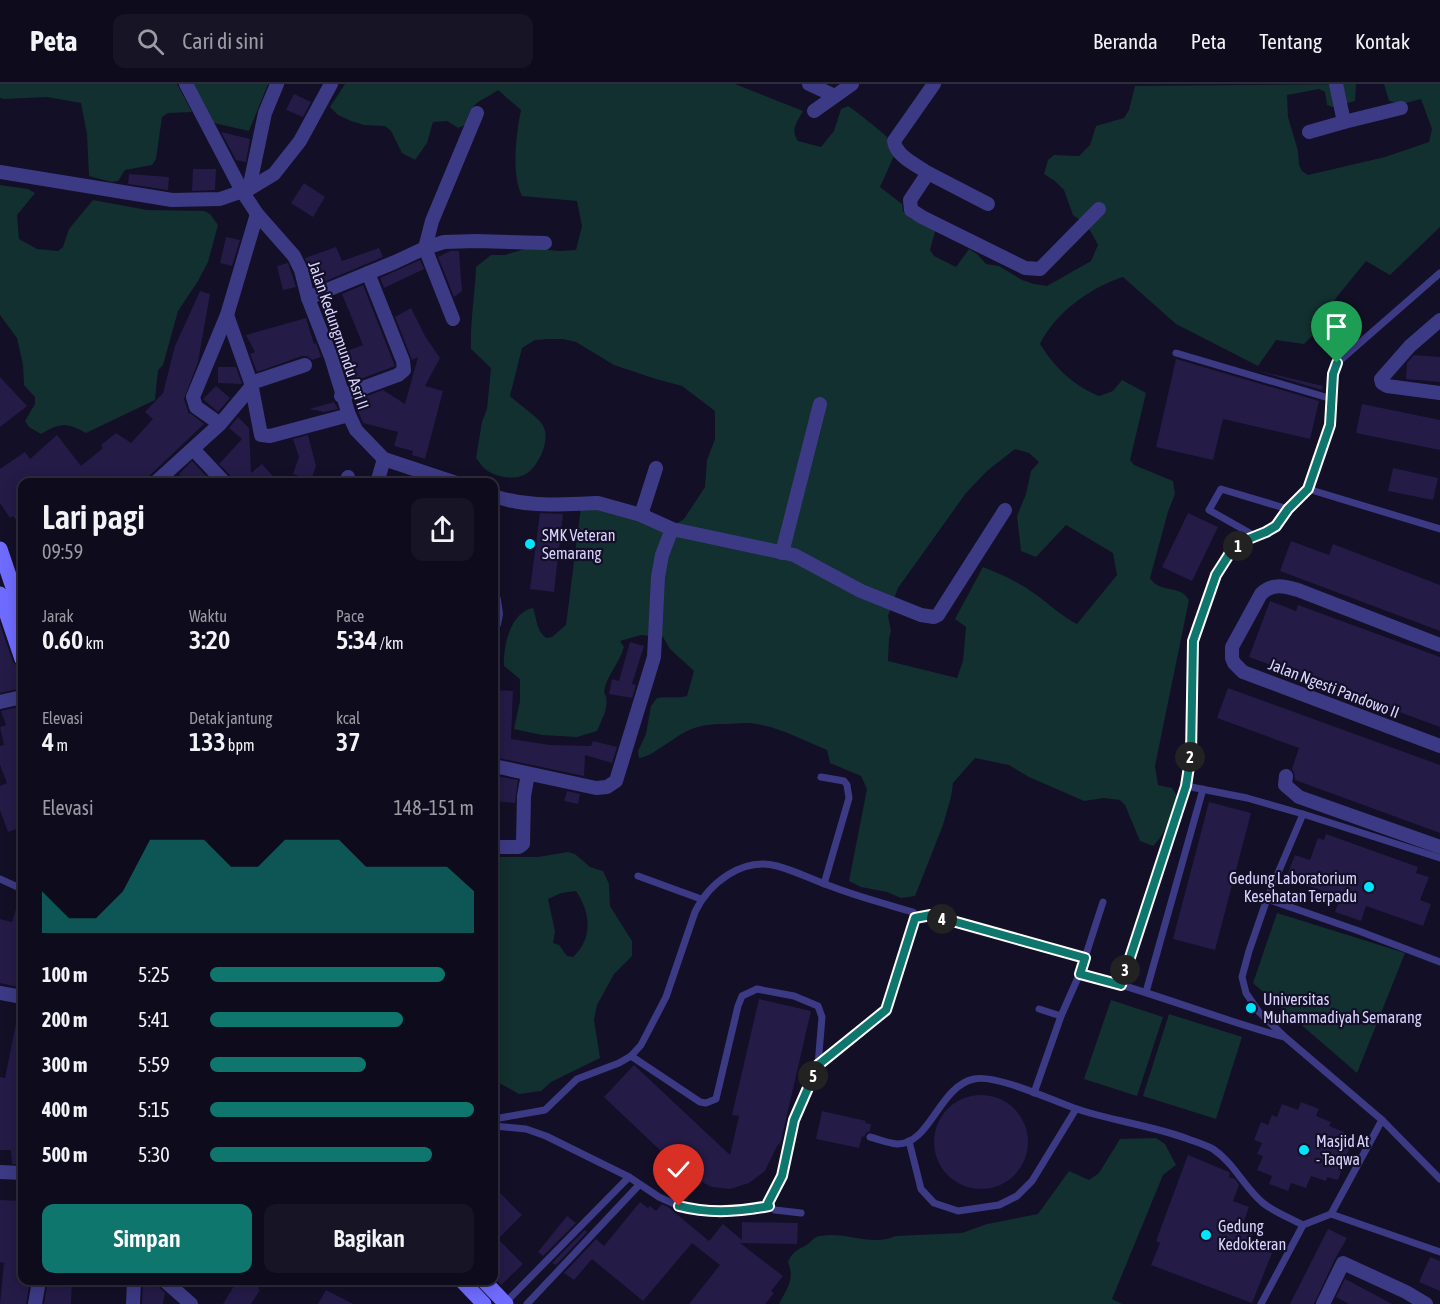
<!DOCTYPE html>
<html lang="id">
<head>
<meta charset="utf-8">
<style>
  :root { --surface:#0e0b1c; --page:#171425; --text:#f1f3f6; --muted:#9b9ba3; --line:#2e2b3b; --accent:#0f766e }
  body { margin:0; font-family:"Asap Condensed",sans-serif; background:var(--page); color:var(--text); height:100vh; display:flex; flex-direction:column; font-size:22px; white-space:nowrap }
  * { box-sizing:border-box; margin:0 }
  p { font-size:20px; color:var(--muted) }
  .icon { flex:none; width:33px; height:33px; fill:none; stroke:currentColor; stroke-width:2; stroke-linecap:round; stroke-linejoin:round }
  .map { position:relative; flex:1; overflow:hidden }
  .drawer { position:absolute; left:18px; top:394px; width:480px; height:807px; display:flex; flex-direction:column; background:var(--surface); border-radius:12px; box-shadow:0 3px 15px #0003,0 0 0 2px var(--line) }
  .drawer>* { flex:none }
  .pin { position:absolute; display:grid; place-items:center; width:51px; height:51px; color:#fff; margin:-62px -26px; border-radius:50% 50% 50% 0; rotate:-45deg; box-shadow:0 0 6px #0007 }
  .pin .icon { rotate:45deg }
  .km { position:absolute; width:30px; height:30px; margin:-15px; border-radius:50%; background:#222; color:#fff; font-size:16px; line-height:30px; text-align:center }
  .round { display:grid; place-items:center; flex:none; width:63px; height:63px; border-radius:12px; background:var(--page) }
  .summary { display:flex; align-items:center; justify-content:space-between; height:102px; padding:0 24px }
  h1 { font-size:33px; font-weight:600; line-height:45px }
  .metrics { display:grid; grid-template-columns:repeat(3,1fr); gap:9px; height:102px; padding:6px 24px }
  .metrics div { display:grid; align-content:center }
  .metrics b { font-size:26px; font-weight:600 }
  .metrics small { font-size:16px; font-weight:400 }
  .metrics p { font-size:16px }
  .chart { height:168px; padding:12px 24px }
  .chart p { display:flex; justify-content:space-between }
  .chart svg { width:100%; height:108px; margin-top:6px; fill:var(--accent); opacity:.7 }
  .button { display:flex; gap:12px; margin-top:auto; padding:12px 24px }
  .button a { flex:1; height:69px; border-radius:12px; background:var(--accent); color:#fff; font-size:24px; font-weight:600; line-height:69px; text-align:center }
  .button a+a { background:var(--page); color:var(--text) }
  ul { padding:0 24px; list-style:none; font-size:20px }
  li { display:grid; grid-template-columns:96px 72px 1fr; align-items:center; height:45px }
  li i { height:15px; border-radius:8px; background:var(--accent) }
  header { display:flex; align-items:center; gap:36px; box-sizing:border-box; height:84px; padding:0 30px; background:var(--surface); border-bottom:2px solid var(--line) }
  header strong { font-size:28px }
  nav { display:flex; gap:33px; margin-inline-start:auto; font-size:21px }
  .search { width:420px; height:54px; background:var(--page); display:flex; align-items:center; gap:15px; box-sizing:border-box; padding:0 21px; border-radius:12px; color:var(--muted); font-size:22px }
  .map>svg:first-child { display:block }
  .green { fill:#12302f; fill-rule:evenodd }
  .building { fill:#241b47 }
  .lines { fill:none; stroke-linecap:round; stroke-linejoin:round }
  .service { stroke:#3d3a85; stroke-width:7 }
  .minor { stroke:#3d3a85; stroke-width:14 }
  .secondary { stroke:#6f6bff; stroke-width:15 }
  .route-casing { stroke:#fff; stroke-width:12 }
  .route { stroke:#0f766e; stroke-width:8 }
  .poi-dot { fill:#00e5ff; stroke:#130f26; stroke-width:2 }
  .labels { text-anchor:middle; stroke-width:4.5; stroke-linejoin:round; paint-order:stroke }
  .street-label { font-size:16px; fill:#d9d4ff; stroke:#130f26 }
  .poi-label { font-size:16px; fill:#d9d4ff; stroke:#130f26; text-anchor:start }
</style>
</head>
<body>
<header>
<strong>Peta</strong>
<div class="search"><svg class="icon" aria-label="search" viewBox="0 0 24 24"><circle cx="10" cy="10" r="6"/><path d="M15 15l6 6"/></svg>Cari di sini</div>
<nav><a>Beranda</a><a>Peta</a><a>Tentang</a><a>Kontak</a></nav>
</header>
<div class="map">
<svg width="1440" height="1220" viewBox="0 0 1440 1220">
  <rect width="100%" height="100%" fill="#130f26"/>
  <g class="green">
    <path d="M0,0h177l15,28 -24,1 -6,4 -6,42 -4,6 -27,5 -7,11 -7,1 -22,-6 -2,-42 -6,-31 -34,-6 -43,2 -4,-1z"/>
    <path d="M191,0h77l-19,47 -35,-8z"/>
    <path d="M345,0h390l68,27c-6,11 -13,19 -5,30l23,6 13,-16 7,-22 7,-3c4,2 37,28 39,31 3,5 5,14 7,19l-14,31 22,17 1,7 8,8 25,9 -6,22 4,6 22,11 13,-18 8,5 9,10 13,2 23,14 12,4 13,2 44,-25 7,-16 -11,-20 -14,-10 -9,-25 -9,-9 -11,-7 4,-14 6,-5 25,1 11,-11 6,-19 28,-8 5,-8 6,-24 221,-2 -1,17 -22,6 -6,-2 -2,-13 -6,-3 -32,6 1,22 10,34 1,14 3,6 6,4 77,-18 44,-15 3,-13 -11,-30 -19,5 -13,-3 -5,-17h56v143l-50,48 -24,-14 -30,37 -13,27 -19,19 -28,-4 -18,26 -82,-42 -53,-47c-32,10 -68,36 -83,67 16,25 33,41 59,52l14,-5 9,-11 24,13 -16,67 4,5 39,16 2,13 -7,18 -18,66c10,16 30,6 39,22l-34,166 3,19 14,3 7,11c-3,13 -16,38 -26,47l-13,-5 -15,-36 -5,-5 -16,-2 -20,3 -55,-24 -20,-12 -34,-7 -22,25 -2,14 -8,28 -28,71 -14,2 -14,-6 -26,-5 -12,-6 18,-92 -6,-13 -31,-13 -3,-13c-22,-9 -46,-22 -70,-26 -11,-2 -22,0 -33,0 -13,0 -25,1 -37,7 -13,6 -37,27 -48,27l-1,-7 8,-17 5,-28 6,-8c10,-2 19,1 30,-2l7,-25 -24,-22 -7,-12 -22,-2 -21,6 4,6c-5,17 -18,29 -20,45 7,12 -2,27 -7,39l-20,6 -35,-2 -28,-6 6,-28v-22l-16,-13c-1,-19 6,-54 29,-58 4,11 3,22 13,30l6,-1 14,-12 15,-118 19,2 66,21 18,-11 21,-32 2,-27 8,-21v-28l-33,-25 -26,-7 -42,-14 -38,-23 -13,-3h-14l-14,1 -13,8 -12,48c7,7 28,21 32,28 10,14 -3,42 -16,50 -11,7 -32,3 -41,-5 -3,-2 -6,-8 -9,-11l6,-36 5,-13 4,-41 -20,-19c-1,-28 4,-54 5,-82l15,-12h14l23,-7 31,3 17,-1 6,-24 -5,-25 -55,-5c-11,-22 -6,-62 -1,-86l-23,-20c-20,14 -25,9 -33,35l-7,3 -11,-7 -14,1 -6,21 -12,17 -13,-7 -11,-22 -6,-5 -21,-1 -13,-4 -13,-6 -8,-8zM1015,365l14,4 10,9 -8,9 -5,23 -9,22 4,35 15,6 30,-32 47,28 4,22 -40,49c-15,-8 -26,-18 -39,-28 -17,-13 -35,-21 -55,-29l-28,52 11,8 -3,34 -6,17 -69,-17 1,-22 2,-8 -3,-15 10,-28 68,-95 21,-22z"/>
    <path d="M0,101l28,4 7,4 -18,22 2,24 18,10 21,2 5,-4 6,-18 24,-29 54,10 57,1 6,3 8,11 -10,37 -10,19 -20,30 -15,54 -5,5 -3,30 -69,33c-19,-11 -27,-10 -45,1l-12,-7 -4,-6 10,-17v-7l-11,-12 -1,-20 -6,-27 -17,-23z"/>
    <path d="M568,768l7,2 15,13 13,4 6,13 1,22 22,35v15l-18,18 -17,31 -3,15 6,38 -49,24 -10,9 -22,3 -25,-14v-223h44zM576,807c15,22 17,47 -3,66l-6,-1 -8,-11 -6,-2 2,-12 -7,-32 13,-6z"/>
    <path d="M1277,829l128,40 -48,120 -104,-90z"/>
    <path d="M1111,916l52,17 -26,79 -53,-17z"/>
    <path d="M1169,930l73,23 -26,82 -73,-23z"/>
    <path d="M1156,1054l9,6 11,21 -13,10 -51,124 10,5h-343c8,-16 16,-24 9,-42 4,-9 8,-12 17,-16 6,-3 8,-9 15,-10 25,-5 52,11 76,0l66,-3 25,-9 51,-10 31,-43 20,9 10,-7 21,-34z"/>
  </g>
  <g class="building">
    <path d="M294,10l17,8 -8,15 -17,-7z"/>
    <path d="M221,48l29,7 -4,23 -10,-2z"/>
    <path d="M193,85h23l-1,21 -23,1z"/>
    <path d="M129,90l40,3 -1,13 -40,-6z"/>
    <path d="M304,99l21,14 -12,20 -22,-14z"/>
    <path d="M226,153l14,3 -8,26 -12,-3z"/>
    <path d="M336,163l6,14 37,-13 4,9 -69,29 -9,-28z"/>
    <path d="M450,167h9l3,40 -8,6 -16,-40z"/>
    <path d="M420,176l4,9 -40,19 -4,-10z"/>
    <path d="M288,179l8,24 -13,3 -6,-24z"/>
    <path d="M363,201l32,81 -45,17 -11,-29 24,-9 -21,-51z"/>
    <path d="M200,207l10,3 -12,68 -14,37 5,15 1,-1 14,11 -55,52 -3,7h-124v44l-9,-11 -3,2 -10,-15v-34l25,-17 5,7 27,-24 24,31 22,-18 -2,-3 15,-12 15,10 22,-24 -8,-7 18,-19 12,-47z"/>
    <path d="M411,224l14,28 15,22 -15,28 18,5 -18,68 -13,-4 1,-4 -19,-5 4,-14 -35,-9 -9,-22 29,-11 22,14 13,-47 -6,3 -17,-43z"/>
    <path d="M306,234l8,26 2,-1 5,14 -9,3 -5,-4h-5l-45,16 -7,-18 5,-2 -9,-17z"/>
    <path d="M1414,271l26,2v25l-34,-3 1,-16z"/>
    <path d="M1176,275l143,42 -9,38 -87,-20 -10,41 -57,-13z"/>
    <path d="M218,283h18l6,17 -24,-1z"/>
    <path d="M1255,286l68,16 -1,4z"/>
    <path d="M0,293l27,29 -27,21z"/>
    <path d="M216,302l14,12 -12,14 -15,-13z"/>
    <path d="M334,318l4,7 -14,3 -15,-3z"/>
    <path d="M1362,320l78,16v30l-84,-17z"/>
    <path d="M238,333l11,11 2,45 11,-9 17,19h-45l-2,-6 -13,-13 23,-25 -13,-11z"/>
    <path d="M308,351l8,31 -5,14 -18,-6 6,-17 -6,-18z"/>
    <path d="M192,377l15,16 6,6h-26l-8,-9z"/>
    <path d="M1393,384l45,10 -5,22 -45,-9z"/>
    <path d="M540,429l23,1 -9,78 -24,-3z"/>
    <path d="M1188,429l30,14 -26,54 -30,-14z"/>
    <path d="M1291,457l38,14 4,-11 107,41v46l-160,-60z"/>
    <path d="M1270,517l26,10 2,-6 142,52v70l-191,-70z"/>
    <path d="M0,540l13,38 6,6 3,10v10l-22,5z"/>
    <path d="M630,558l14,4 -12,38 4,1 -4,13 -23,-4 3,-15 7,2z"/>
    <path d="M1228,604l212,77v68l-145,-53 -1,-7 -2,-4 7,-21 -82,-30z"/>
    <path d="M494,606l19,1 -2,48 39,6 41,1 2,-5 24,6 -5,16 -27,-8 -1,21 -90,-19z"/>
    <path d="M19,623l3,10v18l-6,2 6,18v72l-14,5 -8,-22v-24l7,-3 -7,-18v-19l4,-1 -4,-18 6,-2 -5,-14z"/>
    <path d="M495,692l23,4 -3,23 -21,-2z"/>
    <path d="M567,707l13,3 -2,10 -14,-3z"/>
    <path d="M1209,718l42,11 -36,137 -42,-11z"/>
    <path d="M1326,750l92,33 -2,6 13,4 -9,23 11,4 -8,22 -57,-20 -5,15 -26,-9 6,-15 -55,-19 9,-23 15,5 8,-22 6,2z"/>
    <path d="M20,812h2v92l-22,-5v-64l12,3z"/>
    <path d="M759,915l52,12 -31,134 -2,-1 -13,27 -16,12 -19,6 -18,-2 -28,-14 -80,-76 30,-32 96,90 9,-39 -7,-1z"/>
    <path d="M17,935l5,1v144h-10l-1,-14h-11v-73l5,1z"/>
    <circle cx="981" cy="1058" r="47"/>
    <path d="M1301,1018l18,7 -3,7 15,6 -2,4 15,6 -4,11 10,3 -12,34 -11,-3 -1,4 -15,-5 -5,12 -15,-5 -3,8 -19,-7 3,-8 -15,-6 6,-14 -6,-2 5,-11 -8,-3 7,-18 7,3 4,-10 5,2 5,-13 16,6z"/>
    <path d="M822,1027l44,10 -1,2 6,1 -1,7 -4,2 -2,4 -2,-1 -3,12 -43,-9z"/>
    <path d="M1188,1071l41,17 1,2 -1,3 6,2 4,6 -6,16 16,6 -6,16 12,5 -6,16 23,9 -20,50 -101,-38 9,-22 -4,-2z"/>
    <path d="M494,1103l28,28 -24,24 25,25 -22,21 -7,-8z"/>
    <path d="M0,1116l22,1v80h8l-4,23h-26l4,-41 -4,-1z"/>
    <path d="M640,1118l8,6 2,-2 6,5 6,-7 6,3 41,34 14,-17 19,16v-18l56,1 -1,21 -57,-1 43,33 -12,15 3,2 -9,11h-76l31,-39 -28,-22 -49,58 -51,-42 -18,21 -10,-7 32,-34 8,7z"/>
    <path d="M567,1132l9,7 -33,33 -5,-4z"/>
    <path d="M1328,1145l19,9 -12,21 -21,45h-24z"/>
    <path d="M585,1146l2,2 -31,33 -4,-2z"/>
    <path d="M1430,1173l10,4v30l-21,-9z"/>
    <path d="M1345,1195l8,4 39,21h-43l-13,-7z"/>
    <path d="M48,1197h24l-1,23h-27z"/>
    <path d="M237,1197h26l-5,8 2,1 -9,14h-28z"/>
    <path d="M143,1199l15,3 7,7 -2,11h-21z"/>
    <path d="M326,1206l27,14h-35z"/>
  </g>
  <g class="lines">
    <g class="service">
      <path d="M1176,269l156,46"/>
      <path d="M1308,405l132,40"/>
      <path d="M1255,452l-46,-26 12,-21 67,20"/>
      <path d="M821,693l23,4 3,4 2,13 -25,86"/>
      <path d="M1186,702l61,12 56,16"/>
      <path d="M1440,774l-137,-44 -36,85 -18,52 -7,26 4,16 13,19 27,26 96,82 58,59"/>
      <path d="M638,792l63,23"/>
      <path d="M0,795l22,10"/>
      <path d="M1267,815l92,32 81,31"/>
      <path d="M915,834l16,-3 154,43"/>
      <path d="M1080,889l23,-71"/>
      <path d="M1121,901l65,-199 5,-32 2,-113 24,-66 13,-22 11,-11 24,-9 11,-7 12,-17 20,-20 22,-64 3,-52 4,-10 103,-90"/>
      <path d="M1146,908l57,-203"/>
      <path d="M1039,925l22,7"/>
      <path d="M631,972l69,46 6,1 10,-4 22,-93 4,-10 15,-7 37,7 24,10 4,11 -4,48"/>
      <path d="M1034,1009l27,-77 19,-43c69,18 135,45 204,64"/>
      <path d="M494,1035l51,-9 32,-31 42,-16 12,-7 10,-11 25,-48 29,-85c14,-29 47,-55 82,-46 19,5 38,15 56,21 26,10 53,17 80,25l2,6 -29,92 -8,8 -60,47 -24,55 -12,56 -14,27 1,3 6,4 26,3"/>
      <path d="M494,1042l32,3 20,7 83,41 30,20 20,9 20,5h47l23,-5"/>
      <path d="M870,1053c8,2 18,6 27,7 33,1 42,-58 77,-65 22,-5 77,21 100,29 37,13 77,17 114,31 8,3 18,6 25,10 21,14 31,38 50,54 11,9 27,15 40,22"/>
      <path d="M909,1057l12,48 13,14 24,8 41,-6 18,-9 15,-15 44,-72"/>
      <path d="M1331,1130l51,-94"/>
      <path d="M505,1219l124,-126"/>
      <path d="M527,1220l112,-119"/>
      <path d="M1261,1220l42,-79 28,-11 109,38"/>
    </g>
    <g class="minor">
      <path d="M186,0l56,107 15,23 37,42 7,14 7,28 23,59 18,58 7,15 28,29"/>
      <path d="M809,0l26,12"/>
      <path d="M934,0l-40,57c2,15 21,23 34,32l-18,27 1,10 11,7 103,51 15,1 59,-60"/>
      <path d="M814,27l38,-27"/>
      <path d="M1344,38l57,-14"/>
      <path d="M1309,48l35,-10 -8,-38"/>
      <path d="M0,88l172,28 48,-1 29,-10 25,-15 26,-33 31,-57"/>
      <path d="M928,89l60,31"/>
      <path d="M249,105l16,-76 12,-29"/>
      <path d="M308,214l87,-36 30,-14 7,-27 45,-108"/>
      <path d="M227,231l24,68 10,52 9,1 79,-21"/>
      <path d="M453,235l-28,-71 19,-6 32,-1 69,2"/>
      <path d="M1440,236l-30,26 -29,33 1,4 5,3 53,7"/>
      <path d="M251,299l54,-18"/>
      <path d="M341,312l57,-21 6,-5 -1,-9 -35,-88"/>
      <path d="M220,340l-24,-17 -3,-10 34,-82 30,-101"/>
      <path d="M193,365l32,34"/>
      <path d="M384,375l72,24"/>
      <path d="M155,399l65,-59 31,-37"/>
      <path d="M346,399l2,-6"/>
      <path d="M377,399l7,-24"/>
      <path d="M494,412c34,12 68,8 104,7l43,12 31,14 122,26 67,36 60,24 13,2 4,-2 67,-105"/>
      <path d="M641,431l15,-47"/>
      <path d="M782,469l38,-149"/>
      <path d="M494,516l2,14 -2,10"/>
      <path d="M1440,561l-142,-55c-14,-4 -26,-7 -37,4l-29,53v11l2,5 9,9 197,74"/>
      <path d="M0,618l22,-5"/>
      <path d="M494,682l102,22 11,-1 9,-6 38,-124 4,-80 4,-22 10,-26"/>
      <path d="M1286,692l-1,9 14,12 141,50"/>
      <path d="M494,763h25l4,-3 1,-48 4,-22"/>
      <path d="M0,909l22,4"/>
      <path d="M0,1088l22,1"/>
      <path d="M165,1197l26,23"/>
      <path d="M35,1220l4,-23"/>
      <path d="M133,1220l1,-23"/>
      <path d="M1323,1220l20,-41 63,29 20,12"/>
    </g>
    <g class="secondary">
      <path d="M0,465l22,65"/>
      <path d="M0,510l22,65"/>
      <path d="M462,1197l22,23"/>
      <path d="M484,1197l22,23"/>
    </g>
  </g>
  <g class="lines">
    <defs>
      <path id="route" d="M679,1122c30,8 60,6 90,0l-1,-3 14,-27 12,-56 24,-55 68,-55 29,-92 16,-3 154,43 -5,16 41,11 65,-199 5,-32 2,-113 23,-66 14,-22 11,-11 25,-10 10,-6 12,-17 20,-20 22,-64 3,-51 4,-11"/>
    </defs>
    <use href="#route" class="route-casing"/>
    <use href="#route" class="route"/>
  </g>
  <g class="poi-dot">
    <circle cx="530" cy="460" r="6"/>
    <circle cx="1369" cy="803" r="6"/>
    <circle cx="1251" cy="924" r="6"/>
    <circle cx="1304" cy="1066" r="6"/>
    <circle cx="1206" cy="1151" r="6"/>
  </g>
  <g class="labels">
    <g class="street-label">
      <text transform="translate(339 251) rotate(71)" y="6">Jalan Kedungmundu Asri II</text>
      <text transform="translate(1334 604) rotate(21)" y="6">Jalan Ngesti Pandowo II</text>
    </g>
    <g class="poi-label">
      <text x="542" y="457">SMK Veteran<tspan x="542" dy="18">Semarang</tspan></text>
      <text x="1357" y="800" text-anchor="end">Gedung Laboratorium<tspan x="1357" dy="18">Kesehatan Terpadu</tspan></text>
      <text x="1263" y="921">Universitas<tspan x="1263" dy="18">Muhammadiyah Semarang</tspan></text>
      <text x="1316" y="1063">Masjid At<tspan x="1316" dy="18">- Taqwa</tspan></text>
      <text x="1218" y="1148">Gedung<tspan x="1218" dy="18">Kedokteran</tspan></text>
    </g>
  </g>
</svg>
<div class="pin" style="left:1337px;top:279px;background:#1e9e55"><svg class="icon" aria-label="arrive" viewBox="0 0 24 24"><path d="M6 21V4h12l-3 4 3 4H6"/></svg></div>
<div class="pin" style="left:679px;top:1122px;background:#d93025"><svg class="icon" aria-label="check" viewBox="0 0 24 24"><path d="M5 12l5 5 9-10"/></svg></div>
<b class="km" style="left:1238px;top:462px">1</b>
<b class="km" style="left:1190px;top:673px">2</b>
<b class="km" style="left:1125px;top:886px">3</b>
<b class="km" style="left:942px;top:835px">4</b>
<b class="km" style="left:813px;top:992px">5</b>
<section class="drawer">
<div class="summary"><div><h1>Lari pagi</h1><p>09:59</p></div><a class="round"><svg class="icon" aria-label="share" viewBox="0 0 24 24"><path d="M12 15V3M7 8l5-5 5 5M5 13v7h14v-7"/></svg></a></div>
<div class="metrics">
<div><p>Jarak</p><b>0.60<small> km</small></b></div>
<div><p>Waktu</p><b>3:20</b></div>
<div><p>Pace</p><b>5:34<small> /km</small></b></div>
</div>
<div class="metrics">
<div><p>Elevasi</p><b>4<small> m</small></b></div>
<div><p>Detak jantung</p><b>133<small> bpm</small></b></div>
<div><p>kcal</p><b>37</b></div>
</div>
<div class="chart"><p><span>Elevasi</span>148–151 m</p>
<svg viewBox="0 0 160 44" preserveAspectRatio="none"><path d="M0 44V27L10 38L20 38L30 27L40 6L50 6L60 6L70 17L80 17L90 6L100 6L110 6L120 17L130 17L140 17L150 17L160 27V44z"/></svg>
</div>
<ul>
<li><b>100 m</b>5:25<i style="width:89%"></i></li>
<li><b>200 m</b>5:41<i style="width:73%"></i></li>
<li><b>300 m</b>5:59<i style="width:59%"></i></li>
<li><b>400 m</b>5:15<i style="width:100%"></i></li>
<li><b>500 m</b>5:30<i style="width:84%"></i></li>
</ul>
<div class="button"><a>Simpan</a><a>Bagikan</a></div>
</section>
</div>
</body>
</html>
